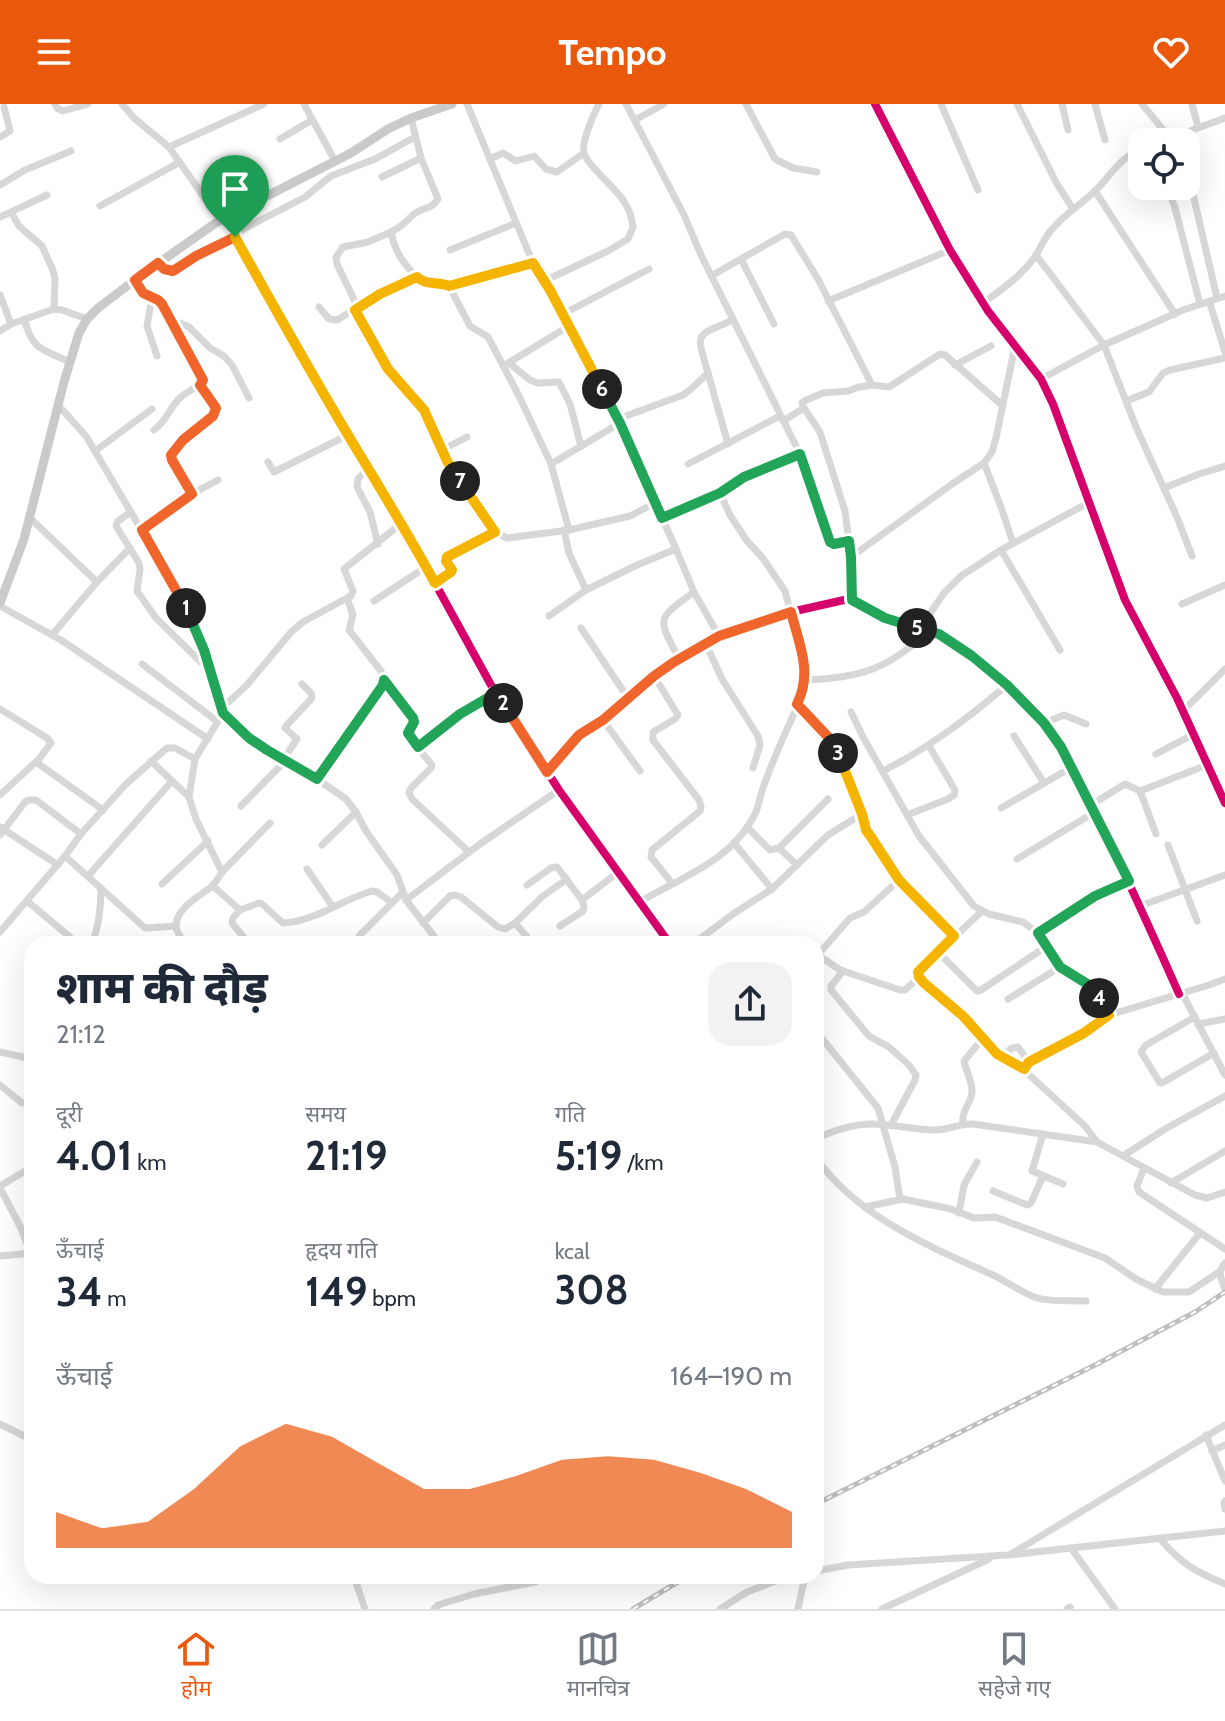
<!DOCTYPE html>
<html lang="hi">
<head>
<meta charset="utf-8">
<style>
  :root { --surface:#fff; --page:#f2f2f3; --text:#1f2937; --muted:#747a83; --line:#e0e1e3; --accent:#ea580c }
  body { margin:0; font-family:Cabin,"Noto Sans Devanagari",sans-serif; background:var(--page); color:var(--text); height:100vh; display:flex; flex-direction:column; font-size:30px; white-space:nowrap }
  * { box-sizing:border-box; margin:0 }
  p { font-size:26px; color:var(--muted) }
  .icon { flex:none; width:44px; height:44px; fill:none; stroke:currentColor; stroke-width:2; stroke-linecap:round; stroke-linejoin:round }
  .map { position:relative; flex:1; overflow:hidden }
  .drawer { position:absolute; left:24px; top:832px; width:800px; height:648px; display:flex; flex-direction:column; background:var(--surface); border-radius:24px; box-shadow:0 8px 32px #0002 }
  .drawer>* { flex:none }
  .controls { position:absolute; left:1128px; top:24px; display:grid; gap:16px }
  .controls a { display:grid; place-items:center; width:72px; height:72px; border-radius:16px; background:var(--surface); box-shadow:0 8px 32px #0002; font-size:40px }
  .pin { position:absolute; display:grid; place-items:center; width:68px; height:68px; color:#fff; margin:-82px -34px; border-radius:50% 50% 50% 0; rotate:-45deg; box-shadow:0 0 8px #0007 }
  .pin .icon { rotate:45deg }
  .km { position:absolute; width:40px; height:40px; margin:-20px; border-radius:50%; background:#222; color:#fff; font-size:22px; line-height:40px; text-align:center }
  .round { display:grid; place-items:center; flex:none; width:84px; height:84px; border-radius:24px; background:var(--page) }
  .summary { display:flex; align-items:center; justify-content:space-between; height:136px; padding:0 32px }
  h1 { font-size:44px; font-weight:800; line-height:60px }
  .metrics { display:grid; grid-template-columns:repeat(3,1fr); gap:12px; height:136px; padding:8px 32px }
  .metrics div { display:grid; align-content:center }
  .metrics b { font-size:40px; font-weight:800 }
  .metrics small { font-size:22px; font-weight:400 }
  .metrics p { font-size:22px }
  .chart { height:224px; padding:16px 32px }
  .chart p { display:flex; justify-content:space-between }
  .chart svg { width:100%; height:144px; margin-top:8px; fill:var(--accent); opacity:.7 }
  header { display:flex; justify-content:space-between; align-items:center; height:104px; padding:0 32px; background:var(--accent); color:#fff; font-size:36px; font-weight:800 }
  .tab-bar { display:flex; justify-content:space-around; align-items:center; height:112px; border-top:2px solid var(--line); background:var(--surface); font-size:22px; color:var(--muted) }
  .tab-bar a { display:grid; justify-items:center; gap:4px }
  .tab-bar .current { color:var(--accent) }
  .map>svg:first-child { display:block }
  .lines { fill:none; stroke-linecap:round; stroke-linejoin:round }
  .minor { stroke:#d7d7d7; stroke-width:7 }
  .major { stroke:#cacaca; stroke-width:9 }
  .rail-casing { stroke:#bebebe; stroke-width:5 }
  .rail { stroke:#fff; stroke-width:2; stroke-dasharray:6; stroke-linecap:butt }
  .cycleway-casing { stroke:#fff; stroke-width:13 }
  .cycleway { stroke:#d6006c; stroke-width:8 }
  .split-1-casing { stroke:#fff; stroke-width:16 }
  .split-2-casing { stroke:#fff; stroke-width:16 }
  .split-3-casing { stroke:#fff; stroke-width:16 }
  .split-4-casing { stroke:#fff; stroke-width:16 }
  .split-5-casing { stroke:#fff; stroke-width:16 }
  .split-6-casing { stroke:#fff; stroke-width:16 }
  .split-7-casing { stroke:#fff; stroke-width:16 }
  .split-8-casing { stroke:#fff; stroke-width:16 }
  .split-1 { stroke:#f0652b; stroke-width:10 }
  .split-2 { stroke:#22a559; stroke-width:10 }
  .split-3 { stroke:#f0652b; stroke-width:10 }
  .split-4 { stroke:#f5b400; stroke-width:10 }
  .split-5 { stroke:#22a559; stroke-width:10 }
  .split-6 { stroke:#22a559; stroke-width:10 }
  .split-7 { stroke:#f5b400; stroke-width:10 }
  .split-8 { stroke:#f5b400; stroke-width:10 }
</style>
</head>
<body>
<header><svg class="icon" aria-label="menu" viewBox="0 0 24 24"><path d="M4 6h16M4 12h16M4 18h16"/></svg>Tempo<svg class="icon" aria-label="heart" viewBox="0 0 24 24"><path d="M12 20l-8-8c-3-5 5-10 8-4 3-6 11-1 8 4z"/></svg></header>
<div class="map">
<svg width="1225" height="1505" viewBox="0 0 1225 1505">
  <rect width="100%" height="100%" fill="#fff"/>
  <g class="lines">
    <g class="minor">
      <path d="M55,0l2,4 6,3 25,-7"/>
      <path d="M122,0l12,14 35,29 51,73"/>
      <path d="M304,0l31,57"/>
      <path d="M467,0l66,159 17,27 68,129 58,130 18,43 25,44"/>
      <path d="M626,0l58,111 17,40 99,199 30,88 6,2 13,-3"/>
      <path d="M746,0l29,55 18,9 24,4"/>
      <path d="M875,0l75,146 38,61 53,68 12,25 72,196 52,98 48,105"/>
      <path d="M941,0l37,86"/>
      <path d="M1017,0l40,80 16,25"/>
      <path d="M1062,0l6,26"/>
      <path d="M1095,0l10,36"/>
      <path d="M1142,0l28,34"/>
      <path d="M1192,0l6,23"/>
      <path d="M411,14l10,40 17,41c-7,11 -15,8 -24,15 -9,8 -11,12 -23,18 4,22 16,37 33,51l21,1 4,2 21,40 18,11 31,59 32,68 18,66"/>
      <path d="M635,16l29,-16"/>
      <path d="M0,33l10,-6 -6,-24"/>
      <path d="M280,35l32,-19"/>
      <path d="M1160,38l65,-24"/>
      <path d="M169,43l95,-43"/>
      <path d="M490,55l13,-6 13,8 18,-5 12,13 11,3 27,-19"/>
      <path d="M1186,60l31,134"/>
      <path d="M382,73l39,-19"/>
      <path d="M0,81l25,-15 46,-19"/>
      <path d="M1167,82l8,22 25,96"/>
      <path d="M1095,87l80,123"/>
      <path d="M100,102l80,-44"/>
      <path d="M11,108l8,14 23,20 10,22 3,10 -1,31"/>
      <path d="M0,113l47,-22"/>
      <path d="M226,113l44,84 83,142 49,80 89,162 68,105 111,154"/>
      <path d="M234,130l71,-37 26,-21 44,-17 40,-22"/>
      <path d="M450,146l66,-27"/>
      <path d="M1036,151l68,90 32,82 41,90 15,39"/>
      <path d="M741,155l33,65"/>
      <path d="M158,159l6,6 9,2 23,-15 39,-19"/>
      <path d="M711,172l74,-42 6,1 27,44 54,106"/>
      <path d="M135,176l8,13 15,7 4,4 41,76c-6,8 -15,11 -22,17 -12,10 -13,23 -27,33"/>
      <path d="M544,177l64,-30 20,-12 5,-12c-3,-28 -21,-38 -38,-58 -4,-4 -9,-10 -11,-16 -3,-10 10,-40 15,-49"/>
      <path d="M449,182l84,-23"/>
      <path d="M0,191l11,29 43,-15 8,1 25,9"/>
      <path d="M152,193l-5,29 10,30"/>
      <path d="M828,197l122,-51"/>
      <path d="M1209,197l16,51"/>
      <path d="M983,199c18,-13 37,-26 51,-45 8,-11 9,-20 20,-31 12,-14 29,-24 42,-37 15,-15 25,-34 46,-41"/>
      <path d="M319,203l10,12 8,1 43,-26 37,-17"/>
      <path d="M358,204l-21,-44 -1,-7 7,-10 25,-5 23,-10"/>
      <path d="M355,206l33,59 36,41 30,64 41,58"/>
      <path d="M563,210l86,-45"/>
      <path d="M24,215c9,32 18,30 46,43"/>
      <path d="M173,220l7,-1 9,4 21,21 14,8 8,9 17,33"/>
      <path d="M0,227l11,-7"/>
      <path d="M509,259l21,17 8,3 21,-1 11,22 11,42"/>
      <path d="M505,261l64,-39"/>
      <path d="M955,261l36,-19"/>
      <path d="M708,269l20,71"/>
      <path d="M1041,275l63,-34 79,-35 42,-14"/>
      <path d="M1126,297l23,-9 14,-19 7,-3 55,-12"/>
      <path d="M58,301l28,31 85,144 22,40 30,93"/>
      <path d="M804,304l-2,-5 2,-2 19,-8 25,-2 11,-4 13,-2 17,2 51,-33 5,1 58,51"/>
      <path d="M618,315l65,-24 8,-6 17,-16c-12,-42 -14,-36 25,-53"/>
      <path d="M783,317l21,-13 16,24 25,79 6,46 1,43"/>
      <path d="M442,346l25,-13"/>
      <path d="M95,347l57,-42"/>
      <path d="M268,358l6,10 74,-37"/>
      <path d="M984,359l17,44 12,36"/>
      <path d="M551,360l69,-41"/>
      <path d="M688,360l92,-48"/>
      <path d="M368,364l-10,11 -1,8 13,25 8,32"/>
      <path d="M1164,384l35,-14 26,-8"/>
      <path d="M192,390l-20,-34 -1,-5 12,-15 32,-26 1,-6 -16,-23"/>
      <path d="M131,408l-13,9 -2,5 23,37 1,6 -3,22 19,27 52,51"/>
      <path d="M30,414l67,64"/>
      <path d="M662,414l58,-25 24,-16 56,-23"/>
      <path d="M142,426l48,-35 28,-15"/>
      <path d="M1001,446l59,100"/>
      <path d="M851,453l101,-73 32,-21 8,-11 4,-14 19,-92"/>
      <path d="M435,479l16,-11 1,-2 -6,-9 1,-4 48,-25 12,6 62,-8 61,-14 25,-13"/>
      <path d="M586,486l51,-25 39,-16"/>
      <path d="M374,497l52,-34"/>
      <path d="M1182,500l43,-19"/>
      <path d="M0,502l61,34 147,99"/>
      <path d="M549,512l37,-26 -17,-37 -5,-23"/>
      <path d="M581,524l47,70"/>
      <path d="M920,524l24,-35 17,-17 40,-26 87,-47"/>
      <path d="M52,531l45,-53 33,-34"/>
      <path d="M706,540l16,35 36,57 2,9 -7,23"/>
      <path d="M679,555c-21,-41 -24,-39 15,-67"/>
      <path d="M142,560l76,58"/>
      <path d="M654,572l24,39 -3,4 -22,13v8l46,60 2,6 -1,5 -48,39 -1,7 21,26"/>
      <path d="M384,576l29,38 1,4 -6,8v6l24,29 -1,3 -20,20 -2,5 3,6 57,53"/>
      <path d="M805,576c56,-2 83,-11 124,-49"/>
      <path d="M797,600l34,36 15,34 20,56 33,50 55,56"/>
      <path d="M222,604l25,-23 45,-54 11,-9 44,-24"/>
      <path d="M0,605l47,29 4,5 -12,16 -39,36"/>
      <path d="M1183,607l42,-42"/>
      <path d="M851,608l12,25 56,99 55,70 15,8 34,8 15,11 22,34 33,22 16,26"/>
      <path d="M603,616l37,51"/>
      <path d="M1044,619l20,-8 22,9"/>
      <path d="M1014,632l30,47"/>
      <path d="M418,643l42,-33 36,-21"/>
      <path d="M1156,650l38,-20"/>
      <path d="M283,656l14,-21 -12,-11 1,-2 26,-28 -1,-5 -9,-9"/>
      <path d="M151,657l38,36"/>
      <path d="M36,658l67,48"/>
      <path d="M883,667c47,-24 84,-52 124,-86"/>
      <path d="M547,668l32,-37 24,-15 51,-44 20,-14 45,-26 72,-24 53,-12c17,0 33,15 50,21 15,5 32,7 46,14 38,20 90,67 114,101 17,22 28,51 40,75 31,61 58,122 85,183"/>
      <path d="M317,675l66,-94 -2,-14 -32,-41 4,-15 -6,-17 4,-2 2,-5 -9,-22 58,-46"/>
      <path d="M1140,687l16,43"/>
      <path d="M1091,701l34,-21 15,7 67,-26"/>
      <path d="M241,702l44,-45"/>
      <path d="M1001,704l71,-41"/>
      <path d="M907,711l41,-16 6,-4 1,-5 -26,-44"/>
      <path d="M0,723l58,38"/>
      <path d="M747,723l23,23 9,-2 49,-49"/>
      <path d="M0,731l25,-33 4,-2h7l45,34"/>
      <path d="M322,741l34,-33"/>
      <path d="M1168,741l29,76"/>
      <path d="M779,744l18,17"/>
      <path d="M65,752l80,72 31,-2"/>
      <path d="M1017,755l78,-47"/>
      <path d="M307,765l26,38"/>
      <path d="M222,768l48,-49"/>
      <path d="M88,772l84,-95"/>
      <path d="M162,780l46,-43"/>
      <path d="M527,781l24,-17 6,-1 25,33"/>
      <path d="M213,782l27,24 19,-7 3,1 21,19c31,-1 60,-24 89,-32l5,1 15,11"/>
      <path d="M772,785l56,-54 34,-21"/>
      <path d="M27,797l43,36 4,7"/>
      <path d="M640,798c41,-25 92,-41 115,-88 3,-7 5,-15 7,-23 5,-16 12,-31 18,-46 10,-24 25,-49 26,-75l-21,-79 -23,-34 -15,-16 -17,-26 -10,-22"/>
      <path d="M1140,802l85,-31"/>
      <path d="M240,806l-7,8 -1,5 17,21"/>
      <path d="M982,807l-61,58 -3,3c4,19 31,31 45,44 12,11 23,25 34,38l7,1 8,-7 6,-1 11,15"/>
      <path d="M423,819l27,-27 5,-1 6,2 37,30 7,2 10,-6 28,-27 24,-17"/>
      <path d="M515,819l18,21"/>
      <path d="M560,822l23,-15 1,-4 -2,-7 35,-27"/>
      <path d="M0,828l65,-76 16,-22 45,-50 41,-36h8l20,11 28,-46 26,25 18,12 50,29 29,20 10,13 10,19 31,44 9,25"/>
      <path d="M1038,829l57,-37 34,-15"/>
      <path d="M359,832l44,-44"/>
      <path d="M92,840c7,-18 9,-37 9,-56"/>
      <path d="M186,840c-4,-5 -9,-10 -10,-17 -1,-18 23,-31 34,-39 5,-4 9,-11 12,-16l-26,-53 -7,-22 6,-38"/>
      <path d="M440,840l-34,-44 74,-56 79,-54"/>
      <path d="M693,840l40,-30 39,-25 -38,-46"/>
      <path d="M938,848l39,39 4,-1 66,-44"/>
      <path d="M818,851l22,15 60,20h5l14,-13"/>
      <path d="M816,853l34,-39 14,-6 35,-32"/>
      <path d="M843,867l-12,15v4l38,46 20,11 20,18 7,10 -1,5 -24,45"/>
      <path d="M1182,889l43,82"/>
      <path d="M1008,895l52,-32"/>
      <path d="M1195,913l-49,28 -5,7 19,31h2l52,-30"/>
      <path d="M1198,920l27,-5"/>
      <path d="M816,927l62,77 17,59 5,32"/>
      <path d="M0,948l32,7"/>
      <path d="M1001,952l23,13"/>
      <path d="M0,981l22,18 10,-2"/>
      <path d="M963,1020c-2,-13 7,-19 9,-31 1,-11 -6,-21 -8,-32l19,-23"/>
      <path d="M1043,1030l-11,37 31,13"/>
      <path d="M816,1034c18,-7 36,-14 56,-14 21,0 42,6 63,6 14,0 25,-7 38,-6l124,18 98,53 12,3 18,-6"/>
      <path d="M1097,1038l-12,-16 -60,-55 -1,-4 5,-5 55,-29 25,-18 100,-30 16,-6"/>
      <path d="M1123,1052l42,-27 60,-33"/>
      <path d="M816,1054c43,60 113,88 177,117 15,7 29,18 44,23 13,4 35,2 49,3"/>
      <path d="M1144,1064l-7,18 2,6 86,57"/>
      <path d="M1171,1079l54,-32"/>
      <path d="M0,1082l32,-19"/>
      <path d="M0,1084l21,40 9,24"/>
      <path d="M993,1087l34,14 4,-2 12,-27"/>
      <path d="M865,1103l38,-8 48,10 23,9 21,-1 110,41 31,21 27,13h26l30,-20"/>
      <path d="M959,1109l5,-28 13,-23"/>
      <path d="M0,1152l32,-3"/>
      <path d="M1225,1159c-8,10 -4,15 0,26"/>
      <path d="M1155,1185l45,-56"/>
      <path d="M0,1320l32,16"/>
      <path d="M1206,1331l19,46"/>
      <path d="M1212,1347l13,-6"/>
      <path d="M1225,1397l-1,2 1,6"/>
      <path d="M1160,1435c22,25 34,32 65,45"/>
      <path d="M1071,1444l44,61"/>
      <path d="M1011,1450l214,-129"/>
      <path d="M816,1467l32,-6 160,-10 217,-24"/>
      <path d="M354,1472l11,33"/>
      <path d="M434,1505l4,-4 36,-11 61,-12 14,-6"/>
      <path d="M720,1505l27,-17 42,-16"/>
      <path d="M798,1505l7,-33"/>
      <path d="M882,1505l107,-50"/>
      <path d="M1067,1505l3,-2"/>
    </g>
    <path class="major" d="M0,499l24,-64 40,-157 15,-49 8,-14 11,-11 45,-34 77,-54 131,-67 37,-24 23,-11 41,-14"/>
    <defs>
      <g id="rail">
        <path d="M816,1400l281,-140 98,-52 30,-20"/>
        <path d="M633,1505l55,-33"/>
      </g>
    </defs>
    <use href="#rail" class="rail-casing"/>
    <use href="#rail" class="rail"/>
    <defs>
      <g id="cycleway">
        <path d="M875,0l75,146 38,61 53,68 12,25 72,196 52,98 48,105"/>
        <path d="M226,113l44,84 83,142 49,80 89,162 68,105 111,154"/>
        <path d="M547,668l32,-37 24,-15 51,-44 20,-14 45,-26 72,-24 53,-12c17,0 33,15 50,21 15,5 32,7 46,14 38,20 90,67 114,101 17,22 28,51 40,75 31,61 58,122 85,183"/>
      </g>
    </defs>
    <use href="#cycleway" class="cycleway-casing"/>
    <use href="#cycleway" class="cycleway"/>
  </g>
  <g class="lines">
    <defs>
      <path id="split-1" d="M186,504l-44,-78 50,-36 -20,-34 -1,-5 12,-15 30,-24 3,-8 -16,-23 3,-5 -41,-76 -4,-4 -15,-7 -8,-13 23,-17 6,6 9,2 23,-15 39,-19"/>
      <path id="split-2" d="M186,504l18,42 19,63 26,25 18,12 50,29 66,-94 1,-5 29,38 1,4 -6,11 10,14 42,-33 36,-21 7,10"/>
      <path id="split-3" d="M503,599l44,69 32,-37 24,-15 51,-44 20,-14 45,-26 72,-24c8,32 22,60 6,92l34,36 7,13"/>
      <path id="split-4" d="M838,649l24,61 4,16 5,7 28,43 55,56 -36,36 1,5 5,6 39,33 34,38 27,15 5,-7 55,-29 25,-18 -10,-17"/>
      <path id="split-5" d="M917,524l22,6 33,22 35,29 37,38 17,24 68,134 -34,15 -57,37 22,34 29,18 10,13"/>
      <path id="split-6" d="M602,285l18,34 42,95 58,-25 24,-16 56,-23 30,88 4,2 15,-3 2,16 1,43 33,18 32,10"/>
      <path id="split-7" d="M460,377l-13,-20 -23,-51 -36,-41 -33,-59 25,-16 37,-17c9,9 21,4 32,9l84,-23 17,27 52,99"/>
      <path id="split-8" d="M235,133c39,70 78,140 119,208 28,46 55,91 81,138l16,-11 1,-2 -6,-9 1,-4 48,-25 -35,-51"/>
    </defs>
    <use href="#split-1" class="split-1-casing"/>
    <use href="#split-2" class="split-2-casing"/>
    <use href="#split-3" class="split-3-casing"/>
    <use href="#split-4" class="split-4-casing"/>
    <use href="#split-5" class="split-5-casing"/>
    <use href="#split-6" class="split-6-casing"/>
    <use href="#split-7" class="split-7-casing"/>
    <use href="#split-8" class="split-8-casing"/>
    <use href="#split-1" class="split-1"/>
    <use href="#split-2" class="split-2"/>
    <use href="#split-3" class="split-3"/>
    <use href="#split-4" class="split-4"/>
    <use href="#split-5" class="split-5"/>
    <use href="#split-6" class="split-6"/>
    <use href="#split-7" class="split-7"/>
    <use href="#split-8" class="split-8"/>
  </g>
</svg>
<div class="controls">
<a><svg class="icon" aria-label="locate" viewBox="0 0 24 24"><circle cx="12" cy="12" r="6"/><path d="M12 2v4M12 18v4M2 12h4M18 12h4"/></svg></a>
</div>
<div class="pin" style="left:235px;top:133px;background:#1e9e55"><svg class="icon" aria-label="arrive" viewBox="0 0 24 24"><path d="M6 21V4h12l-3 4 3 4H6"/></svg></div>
<b class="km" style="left:186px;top:504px">1</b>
<b class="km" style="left:503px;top:599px">2</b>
<b class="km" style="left:838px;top:649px">3</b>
<b class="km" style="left:1099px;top:894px">4</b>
<b class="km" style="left:917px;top:524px">5</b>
<b class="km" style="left:602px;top:285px">6</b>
<b class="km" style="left:460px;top:377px">7</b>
<section class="drawer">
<div class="summary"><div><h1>शाम की दौड़</h1><p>21:12</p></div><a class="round"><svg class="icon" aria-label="share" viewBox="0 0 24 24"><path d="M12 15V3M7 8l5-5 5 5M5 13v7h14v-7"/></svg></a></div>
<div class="metrics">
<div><p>दूरी</p><b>4.01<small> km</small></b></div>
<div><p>समय</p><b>21:19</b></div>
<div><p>गति</p><b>5:19<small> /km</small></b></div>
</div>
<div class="metrics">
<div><p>ऊँचाई</p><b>34<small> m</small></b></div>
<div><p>हृदय गति</p><b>149<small> bpm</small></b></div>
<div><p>kcal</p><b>308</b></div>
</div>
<div class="chart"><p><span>ऊँचाई</span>164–190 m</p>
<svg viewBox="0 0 160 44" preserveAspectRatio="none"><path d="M0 44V33L10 38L20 36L30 26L40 13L50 6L60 10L70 18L80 26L90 26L100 22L110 17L120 16L130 17L140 21L150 26L160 33V44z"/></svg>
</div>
</section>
</div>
<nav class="tab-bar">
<a class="current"><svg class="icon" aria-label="home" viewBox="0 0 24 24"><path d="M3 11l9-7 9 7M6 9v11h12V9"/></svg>होम</a>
<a><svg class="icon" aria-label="map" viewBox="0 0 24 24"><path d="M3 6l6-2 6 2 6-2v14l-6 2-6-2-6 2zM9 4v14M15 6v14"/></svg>मानचित्र</a>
<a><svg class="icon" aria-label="saved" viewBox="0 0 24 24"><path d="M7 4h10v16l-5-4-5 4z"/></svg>सहेजे गए</a>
</nav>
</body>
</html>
